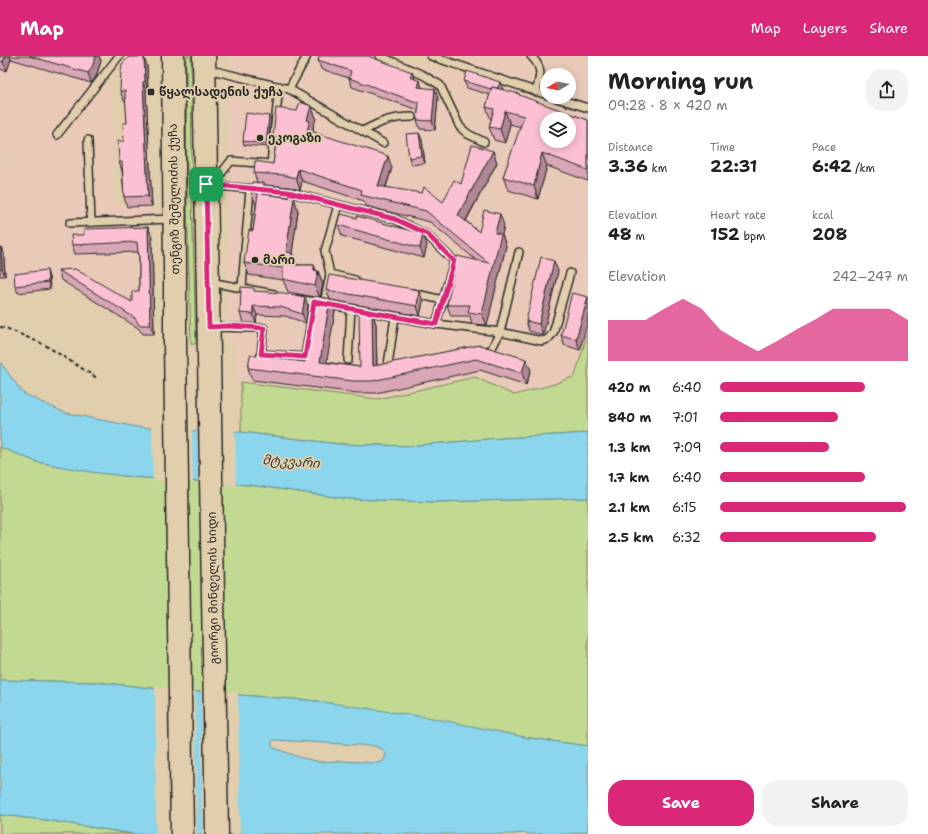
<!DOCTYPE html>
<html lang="en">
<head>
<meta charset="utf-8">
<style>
  :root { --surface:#fff; --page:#f2f2f2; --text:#222; --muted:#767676; --accent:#db2777 }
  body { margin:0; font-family:"Shantell Sans","Noto Sans Georgian",sans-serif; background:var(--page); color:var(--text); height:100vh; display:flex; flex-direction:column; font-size:15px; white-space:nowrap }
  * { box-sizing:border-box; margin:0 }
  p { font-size:13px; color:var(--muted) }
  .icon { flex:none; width:22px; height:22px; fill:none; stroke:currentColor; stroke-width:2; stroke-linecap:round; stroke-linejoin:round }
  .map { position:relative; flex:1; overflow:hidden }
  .panel { display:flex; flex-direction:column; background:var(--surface); width:340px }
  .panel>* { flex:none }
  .needle { width:26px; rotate:261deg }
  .controls { position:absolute; left:540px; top:12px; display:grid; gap:8px }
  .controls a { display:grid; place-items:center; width:36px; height:36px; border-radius:50%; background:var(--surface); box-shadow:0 2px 10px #0003; font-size:20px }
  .pin { position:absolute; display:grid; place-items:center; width:34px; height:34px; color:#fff; margin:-17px; border-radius:8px; box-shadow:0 2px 6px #0006 }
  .round { display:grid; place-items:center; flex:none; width:42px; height:42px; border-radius:16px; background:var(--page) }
  .summary { display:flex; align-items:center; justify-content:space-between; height:68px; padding:0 20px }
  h1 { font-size:22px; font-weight:700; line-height:30px }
  .stats { display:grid; grid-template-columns:repeat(3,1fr); gap:6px; height:68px; padding:4px 20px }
  .stats div { display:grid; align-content:center }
  .stats b { font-size:17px; font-weight:700 }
  .stats small { font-size:11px; font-weight:400 }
  .stats p { font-size:11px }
  .chart { height:112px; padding:8px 20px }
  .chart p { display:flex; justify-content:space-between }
  .chart svg { width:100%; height:72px; margin-top:4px; fill:var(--accent); opacity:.7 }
  .cta { display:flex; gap:8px; margin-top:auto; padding:8px 20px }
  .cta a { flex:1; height:46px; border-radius:16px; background:var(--accent); color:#fff; font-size:16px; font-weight:700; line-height:46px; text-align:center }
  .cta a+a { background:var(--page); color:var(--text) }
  ul { padding:0 20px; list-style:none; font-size:13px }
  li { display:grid; grid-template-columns:64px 48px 1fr; align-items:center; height:30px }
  li i { height:10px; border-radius:5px; background:var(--accent) }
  header { display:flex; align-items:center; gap:24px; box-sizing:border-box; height:56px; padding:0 20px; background:var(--accent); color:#fff }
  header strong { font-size:19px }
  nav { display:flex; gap:22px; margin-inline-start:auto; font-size:14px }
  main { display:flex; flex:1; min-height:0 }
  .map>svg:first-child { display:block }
  .built { fill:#e9cab8; fill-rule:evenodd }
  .green { fill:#c1d990; stroke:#76825e }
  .water { fill:#8bd6ec; stroke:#65929f; fill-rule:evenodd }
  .pier { fill:#e1ceac }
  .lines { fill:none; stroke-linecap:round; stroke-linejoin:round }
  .service-casing { stroke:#2b2b2b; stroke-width:10 }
  .primary-casing { stroke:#2b2b2b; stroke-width:25 }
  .path { stroke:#2b2b2b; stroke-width:2; stroke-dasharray:4 3; stroke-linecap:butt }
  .service { stroke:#e1ceac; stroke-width:7 }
  .primary { stroke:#e1ceac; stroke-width:22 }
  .wall { fill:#d8a6b5; stroke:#2b2b2b }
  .shaded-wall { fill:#b08794; stroke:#2b2b2b }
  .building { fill:#fbc1d3; stroke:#2b2b2b; fill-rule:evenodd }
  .route-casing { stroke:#fff; stroke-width:8 }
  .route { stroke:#db2777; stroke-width:5 }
  .poi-dot { fill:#2b2b2b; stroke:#e1ceac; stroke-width:1.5 }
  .labels { text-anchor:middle; stroke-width:4; stroke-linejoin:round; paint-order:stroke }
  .poi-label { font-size:12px; font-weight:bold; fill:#2b2b2b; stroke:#e1ceac; text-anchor:start }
  .street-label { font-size:12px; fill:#2b2b2b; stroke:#e1ceac }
  .water-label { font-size:13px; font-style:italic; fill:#353c3e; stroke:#e1ceac }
</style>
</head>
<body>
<header>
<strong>Map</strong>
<nav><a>Map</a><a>Layers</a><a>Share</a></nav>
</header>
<main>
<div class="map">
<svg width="588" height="778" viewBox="0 0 588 778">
  <rect width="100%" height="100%" fill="#e1ceac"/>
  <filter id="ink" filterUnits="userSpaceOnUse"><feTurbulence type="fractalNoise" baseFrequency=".025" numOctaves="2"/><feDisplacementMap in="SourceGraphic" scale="8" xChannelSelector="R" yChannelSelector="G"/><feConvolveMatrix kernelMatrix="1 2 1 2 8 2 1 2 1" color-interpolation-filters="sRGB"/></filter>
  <g filter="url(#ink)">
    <g class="built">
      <path d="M0,0h42l-2,13 71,19 4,117 35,-2 3,74 1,57h-11l-7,-10 -1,2 -62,-39 -55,6 -1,-9 -17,-3z"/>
      <path d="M229,0h162l103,28 3,-10 -54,-18h145v275l-13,45 -21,8 -40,11 -39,-18 -97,22 -143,-18 -1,-39h-8zM547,19h22v22h-22zM547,63h22v22h-22z"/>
    </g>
    <g class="green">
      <path d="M186,0h5l1,142 4,146h-5l-4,-146z"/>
      <path d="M588,275v102l-100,6 -79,7 -70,-2 -98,-12v-50l137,17 97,-22 39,18 40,-11 21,-8z"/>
      <path d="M0,391l37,15 95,15 118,8 100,14 85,3 153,-4v248l-59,-8 -212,-37 -166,-13 -56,-6 -95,-2z"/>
      <path d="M0,759l46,5 87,14h-133z"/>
    </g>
    <g class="water">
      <path d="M0,306l23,31 18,9 25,11 71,14 56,4 48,1 98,12 70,2 79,-7 100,-6v65l-153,4 -85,-3 -100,-14 -118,-8 -41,-5 -54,-10 -37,-15z"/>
      <path d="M0,624l95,2 56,6 166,13 115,17 97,20 59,8v85l-19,3h-39l-5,-1 -12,1h-379l-88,-14 -46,-5zM276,684l99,6 7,3 4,5 -2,6 -5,3 -38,-2 -20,1 -19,-4 -28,-10 -2,-2 -1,-3 2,-2z"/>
    </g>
    <g class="pier">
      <path d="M152,370l40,3 1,54 -40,-2z"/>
      <path d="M197,374h38l1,56 -38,-3z"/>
      <path d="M155,630l40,3 2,145h-41z"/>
      <path d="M201,633l37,3 2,142h-38z"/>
    </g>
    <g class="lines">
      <defs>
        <g id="service">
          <path d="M380,0l43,19 17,10 20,42 8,7 16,8"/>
          <path d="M431,0l116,39"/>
          <path d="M531,0c13,13 9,20 5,36"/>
          <path d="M207,13l82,20 18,-33"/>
          <path d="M289,33l94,54"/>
          <path d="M553,41l35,11"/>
          <path d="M363,75c17,-9 28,-14 49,-14"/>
          <path d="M57,79l62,-79"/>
          <path d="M88,84l3,82"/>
          <path d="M209,129l79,7 107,27 32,16 27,26 -18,63"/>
          <path d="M212,129l19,-24 40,3 8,-78"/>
          <path d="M70,167l102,-4"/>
          <path d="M330,218l25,6"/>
          <path d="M210,226l64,12"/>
          <path d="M242,231l8,-98"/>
          <path d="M412,237l31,7"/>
          <path d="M298,243l138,25 64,8 42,9 6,-2 5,-6 17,-60"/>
          <path d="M324,248l6,-30 -5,-23 13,-46"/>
          <path d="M211,271l53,1 -3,26 44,3 8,-48"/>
          <path d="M485,295l6,-1 9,-18 19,-80"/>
          <path d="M348,304l3,-51"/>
          <path d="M389,315h-2l8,-54"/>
        </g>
        <g id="primary">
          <path d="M173,0l2,211v76l7,491"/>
          <path d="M204,0l13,778"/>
        </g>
      </defs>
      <use href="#service" class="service-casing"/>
      <use href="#primary" class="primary-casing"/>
      <path class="path" d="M0,271l6,1 39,17 52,33"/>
      <use href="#service" class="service"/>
      <use href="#primary" class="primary"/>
    </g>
    <g class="wall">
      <path d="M0,0h99l2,5 -5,16 -5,6 -80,-24 -4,12 -7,-2z"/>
      <path d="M318,4l94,12 3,7 8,9 15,10 -3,32 -15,-1 -3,-9 1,-10 -66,-23 -3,-9 -28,-9z"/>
      <path d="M147,10l1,25h-2l6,115 -25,1 -3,-10 -2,-26 -3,-9 8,-39 -1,-22h-2l-4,-10z"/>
      <path d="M464,25l36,1 2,8 86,30v61l-41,-15 -9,33 -30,-9 -5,-13 18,-50 -11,-3 -5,19 -11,-3 -5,-13 2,-7 -5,-13 4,-12 -23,-7z"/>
      <path d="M311,50l5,12 -3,10 1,4 78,36 -6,19 57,15 18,-18 32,-33 4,12 -31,58 13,11 25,-7 -2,10 4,11 -19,79 -15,-1 -2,-8h-19l-4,-11 29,-45 -46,-38 -64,-16 -2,-5 -62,-20 -2,9 -11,-3 -24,-2 3,9 26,4 4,13 -6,42 5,12h17l2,6h2l5,13 -3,13 10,2 -4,-9 97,11 -3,15 -89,-16 4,11 -9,51 34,5 12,-55 4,12 1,42 103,-21 51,25 -5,15 -46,-15 -104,23h-19l-105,-13 -4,-12 57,-6 7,-45 -1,-3 3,-17 -26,-5 -5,-12 -34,-5 -5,-12 9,-32 3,-26 -5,-13 6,-10 -3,-9 19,-9 3,-21 -3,-6 24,-26z"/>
      <path d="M269,60l2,3 -3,28 -24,-2 -1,-4z"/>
      <path d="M419,77l3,7 3,23 -13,2 -3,-7z"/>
      <path d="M338,169l89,20 -3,13 -82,-22z"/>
      <path d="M148,171l4,10 2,97h-11l-5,-6 -77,-48 -3,-10 74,32 7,-11v-35l-1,-4 -63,2 -3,-9 12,-10z"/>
      <path d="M0,191l4,7 1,22h-5z"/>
      <path d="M558,215l-15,64 -14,-4 -3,-10z"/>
      <path d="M49,221l1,12 -32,4 -3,-7z"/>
      <path d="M256,236l52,14 -2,17 -21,-7 -28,-1 -1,8h-13l-3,-10z"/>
      <path d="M588,241l-8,53 -16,-5 -3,-10z"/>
    </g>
    <g class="shaded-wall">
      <path d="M5,0h5l1,3 -4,12 -4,-9z"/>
      <path d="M94,0h5l2,5 -5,16 -5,6 -3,-10z"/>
      <path d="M144,1l3,9 1,25 -3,-10z"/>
      <path d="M412,16l4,9 -6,-4z"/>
      <path d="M420,25l3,9 -5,-3z"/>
      <path d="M143,26l3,9 6,115 -4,-10z"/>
      <path d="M500,26l3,7 -3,9 -3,-7z"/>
      <path d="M435,33l3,9 -3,32 -3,-9z"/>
      <path d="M311,50l5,12 -3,10 2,5 -8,-3v-10z"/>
      <path d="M505,55l5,13 -5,19 -5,-14z"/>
      <path d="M269,60l2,3 -3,28 -2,-3z"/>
      <path d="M419,77l3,7 3,23 -3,-7z"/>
      <path d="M493,95l4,12 -35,64 -4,-12z"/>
      <path d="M542,97l5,13 -9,33 -4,-13z"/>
      <path d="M388,100l4,12 -10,29 -4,-11z"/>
      <path d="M298,113l4,12 -2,9 -4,-12z"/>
      <path d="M264,127l5,12 -7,-1z"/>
      <path d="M294,142l4,13 -6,42 5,12 -2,13 -9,-26z"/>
      <path d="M500,158l4,11 -2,10 4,11 -19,79 -5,-11 13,-81z"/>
      <path d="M148,171l4,10 2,97 -4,-9z"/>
      <path d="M423,178l4,11 -3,13 -4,-10z"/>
      <path d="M1,191l3,7 1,22 -3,-7z"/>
      <path d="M554,205l4,10 -15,64 -4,-11z"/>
      <path d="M314,209l4,10v-4l5,13 -3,14 -5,-12z"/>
      <path d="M47,214l2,7 1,12 -2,-7z"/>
      <path d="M419,234l4,11 -3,15 -3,-10z"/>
      <path d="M305,241l3,9 -2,17 -4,-9z"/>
      <path d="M588,241v24l-8,29 -4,-11z"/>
      <path d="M330,243l5,12 -10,62 -5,-11z"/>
      <path d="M253,250l4,9 -1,8 -3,-9z"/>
      <path d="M372,256l4,12 1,54 -4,-12z"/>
      <path d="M526,303l5,11 -5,15 -4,-12z"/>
    </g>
    <g class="building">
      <path d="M0,0h5l-2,6 -3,-2z"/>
      <path d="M29,0h67l-4,11 -4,6z"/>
      <path d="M319,0h49l44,16 -2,5 10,4 -2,6 17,2 -3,32 -15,-1 2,-17 -70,-25 2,-7 -33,-11z"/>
      <path d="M129,1h15l1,24 -2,1 5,114 -24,1 -2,-35h-3l-1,-21h6l-1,-18h4l-2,-29v-3h-5l1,-20 1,-7z"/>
      <path d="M467,15l33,11 -2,6 -6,-1 -1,2 -27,-8z"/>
      <path d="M492,31l28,7 -1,1 69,25v50l-46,-17 -8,33 -31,-9 21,-61 -19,-5 -5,18 -11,-2 5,-18 -8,-2zM547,63h22v22h-22z"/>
      <path d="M300,46l11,4 -4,14 3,1 -3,9 81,26 -10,30 44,7 2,-6 19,15 11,-22 7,4 11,-39 21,6 -35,64 21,17 5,-22 16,4 -5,19 6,1 -19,80 -14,-2 2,-7h-23l10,-49 32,7 -63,-52 -65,-16 1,-5 -64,-21 -2,9 -12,-3 -30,-2 1,-12 18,3 4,-27h-4l3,-29 21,3z"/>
      <path d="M246,57l23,3 -3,28 -23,-3z"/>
      <path d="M419,77l3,23 -13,2 -3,-24z"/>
      <path d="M252,126l12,1 -2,11 32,4 -8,54 6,1 -1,12h23v5l4,1 -3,15 -32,-7v-11l-39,-5 5,-33 4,1 5,-38 -7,-1z"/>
      <path d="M341,158l16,4v-2l66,18 -3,14 -82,-23z"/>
      <path d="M148,171l2,98h-11l-4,-7 -77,-48 17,-1 57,33v-11h7v-38h-1l-1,-11 -65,3 -1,-10h13v-6z"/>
      <path d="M0,191h1l1,22h-2z"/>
      <path d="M541,201l13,4 -15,63 -13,-3z"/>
      <path d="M47,214l1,12 -33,4 -1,-12z"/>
      <path d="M329,219l90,15 -2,16 -91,-16z"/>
      <path d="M241,231l13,1v3l30,2 21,4 -3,17 -21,-7 -28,-1v8l-13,-1z"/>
      <path d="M572,237l16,4 -12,42 -15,-4z"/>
      <path d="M314,240l16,3 -10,63 40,5 -1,-55h13l1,54 107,-21 46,14 -4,14 -46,-14 -104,22h-19l-105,-13 2,-13 55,7 7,-47 -1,-1z"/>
    </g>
  </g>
  <g class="lines" filter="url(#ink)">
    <defs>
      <path id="route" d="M206,128l82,8 107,27 32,15 27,27 -18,63 -122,-22 -9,55 -44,-3 3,-26 -36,-2 -19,1z"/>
    </defs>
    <use href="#route" class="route-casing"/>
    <use href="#route" class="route"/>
  </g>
  <g class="poi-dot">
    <rect x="147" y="32" width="8" height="8" rx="2"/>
    <circle cx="260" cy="82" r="4"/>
    <circle cx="255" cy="204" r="4"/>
  </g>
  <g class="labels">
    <g class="poi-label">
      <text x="159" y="40">წყალსადენის ქუჩა</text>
      <text x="268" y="86">ეკოგაზი</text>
      <text x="263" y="208">მარი</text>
    </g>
    <g class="street-label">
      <text transform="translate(174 143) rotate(-91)" y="4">თენგიზ შეშელიძის ქუჩა</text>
      <text transform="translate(213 532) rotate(-91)" y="4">გიორგი მინდელის ხიდი</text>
    </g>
    <g class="water-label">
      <text transform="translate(291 405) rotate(4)" y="5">მტკვარი</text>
    </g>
  </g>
</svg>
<div class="controls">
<a><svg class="needle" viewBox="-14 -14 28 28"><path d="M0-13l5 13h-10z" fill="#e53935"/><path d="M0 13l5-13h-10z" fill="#767676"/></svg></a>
<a><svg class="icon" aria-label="layers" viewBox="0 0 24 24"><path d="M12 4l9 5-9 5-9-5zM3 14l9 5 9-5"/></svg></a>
</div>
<div class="pin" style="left:206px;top:128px;background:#1e9e55"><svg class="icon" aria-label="arrive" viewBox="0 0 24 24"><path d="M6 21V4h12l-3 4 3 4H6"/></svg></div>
</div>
<section class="panel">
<div class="summary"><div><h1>Morning run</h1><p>09:28 · 8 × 420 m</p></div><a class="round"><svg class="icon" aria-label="share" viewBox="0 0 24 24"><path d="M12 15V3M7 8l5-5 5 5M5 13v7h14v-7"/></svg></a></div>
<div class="stats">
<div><p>Distance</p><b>3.36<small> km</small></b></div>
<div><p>Time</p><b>22:31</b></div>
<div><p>Pace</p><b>6:42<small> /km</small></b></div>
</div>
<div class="stats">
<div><p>Elevation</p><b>48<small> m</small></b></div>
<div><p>Heart rate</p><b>152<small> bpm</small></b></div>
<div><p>kcal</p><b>208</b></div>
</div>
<div class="chart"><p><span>Elevation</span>242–247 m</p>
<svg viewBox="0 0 160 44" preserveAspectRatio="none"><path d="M0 44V19L10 19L20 19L30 12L40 6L50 12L60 25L70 32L80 38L90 32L100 25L110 19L120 12L130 12L140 12L150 12L160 19V44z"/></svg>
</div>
<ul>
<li><b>420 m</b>6:40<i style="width:77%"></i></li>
<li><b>840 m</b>7:01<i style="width:63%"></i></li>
<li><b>1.3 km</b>7:09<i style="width:58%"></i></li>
<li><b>1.7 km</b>6:40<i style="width:77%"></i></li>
<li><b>2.1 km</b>6:15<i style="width:99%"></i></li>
<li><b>2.5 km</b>6:32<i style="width:83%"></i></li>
</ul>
<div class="cta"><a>Save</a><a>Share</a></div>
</section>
</main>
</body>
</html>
